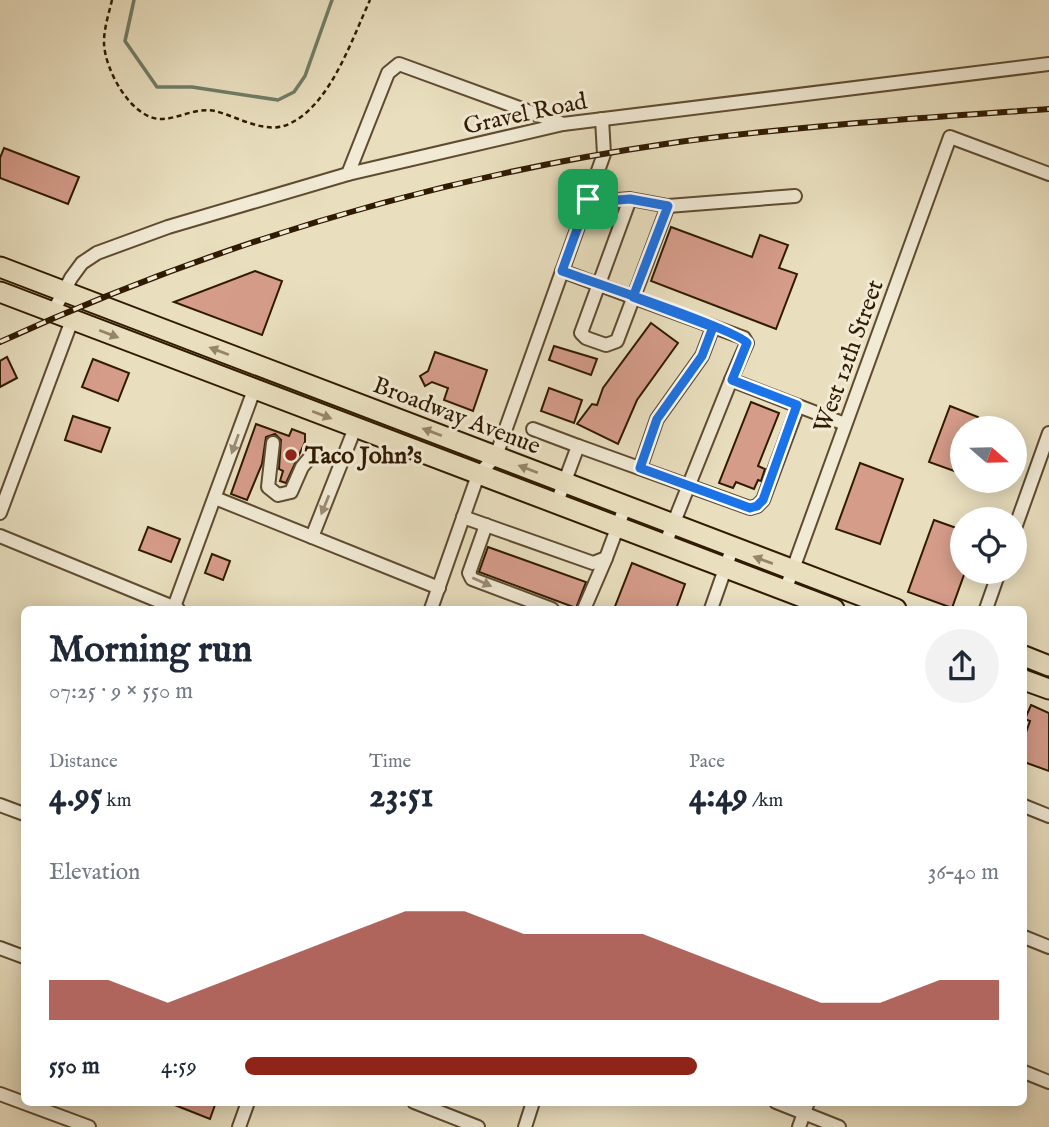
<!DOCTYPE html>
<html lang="en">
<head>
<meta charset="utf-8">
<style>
  :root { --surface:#fff; --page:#f2f2f3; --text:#1f2937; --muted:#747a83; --accent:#8f2418 }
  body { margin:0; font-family:"IM FELL English",serif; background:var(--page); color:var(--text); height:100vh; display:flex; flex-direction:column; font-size:26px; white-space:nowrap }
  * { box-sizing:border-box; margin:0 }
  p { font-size:23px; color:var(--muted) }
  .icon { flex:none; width:38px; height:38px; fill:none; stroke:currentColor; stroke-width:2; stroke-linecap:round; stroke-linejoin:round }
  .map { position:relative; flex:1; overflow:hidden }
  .details { position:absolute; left:21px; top:606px; width:1006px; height:500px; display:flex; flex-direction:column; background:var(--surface); border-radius:10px; box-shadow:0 4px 18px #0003 }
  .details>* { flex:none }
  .needle { width:46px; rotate:110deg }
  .tools { position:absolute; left:950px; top:416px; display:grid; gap:14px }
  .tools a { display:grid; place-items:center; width:77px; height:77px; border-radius:50%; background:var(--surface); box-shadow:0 4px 18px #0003; font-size:35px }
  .pin { position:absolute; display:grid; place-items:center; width:60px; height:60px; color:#fff; margin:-30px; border-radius:14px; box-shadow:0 4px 10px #0006 }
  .round { display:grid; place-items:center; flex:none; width:74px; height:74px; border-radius:37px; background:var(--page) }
  .overview { display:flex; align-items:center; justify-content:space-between; height:119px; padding:0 28px }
  h1 { font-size:38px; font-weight:700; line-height:52px }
  .metrics { display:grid; grid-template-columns:repeat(3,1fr); gap:10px; height:119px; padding:7px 28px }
  .metrics div { display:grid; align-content:center }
  .metrics b { font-size:35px; font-weight:700 }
  .metrics small { font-size:19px; font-weight:400 }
  .metrics p { font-size:19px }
  .chart { height:196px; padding:14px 28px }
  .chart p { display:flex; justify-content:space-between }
  .chart svg { width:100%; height:126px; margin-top:7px; fill:var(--accent); opacity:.7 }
  ul { padding:0 28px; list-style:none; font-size:23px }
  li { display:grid; grid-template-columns:112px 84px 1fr; align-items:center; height:52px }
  li i { height:18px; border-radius:9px; background:var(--accent) }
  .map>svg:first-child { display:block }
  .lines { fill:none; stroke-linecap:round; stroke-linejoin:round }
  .stream { stroke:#6f7c67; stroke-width:3.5 }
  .building { fill:#d59c8a; stroke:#301a00; stroke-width:2 }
  .minor-casing { stroke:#5e4b30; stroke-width:16 }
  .highway-casing { stroke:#301a00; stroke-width:23 }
  .path { stroke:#301a00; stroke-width:2.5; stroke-dasharray:5 3.5; stroke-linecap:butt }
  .minor { stroke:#f1ead5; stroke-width:12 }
  .highway { stroke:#e9dfbf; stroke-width:19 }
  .rail-casing { stroke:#301a00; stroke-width:6 }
  .rail { stroke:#f1ead5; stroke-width:3.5; stroke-dasharray:10; stroke-linecap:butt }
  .oneway { fill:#968669 }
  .oneway2 { fill:#9a8c75 }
  .route-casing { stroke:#fff; stroke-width:14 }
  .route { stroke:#1a73e8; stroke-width:9 }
  .poi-dot { fill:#8f2418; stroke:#f1ead5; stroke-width:2.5 }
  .labels { text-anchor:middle; stroke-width:6; stroke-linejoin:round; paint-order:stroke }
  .street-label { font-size:24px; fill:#301a00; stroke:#f1ead5 }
  .poi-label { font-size:24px; font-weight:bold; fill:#301a00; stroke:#f1ead5; text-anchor:start }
</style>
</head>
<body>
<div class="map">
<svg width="1049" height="1127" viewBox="0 0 1049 1127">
  <rect width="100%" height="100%" fill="#e9dfbf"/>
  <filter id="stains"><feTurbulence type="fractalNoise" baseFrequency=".00286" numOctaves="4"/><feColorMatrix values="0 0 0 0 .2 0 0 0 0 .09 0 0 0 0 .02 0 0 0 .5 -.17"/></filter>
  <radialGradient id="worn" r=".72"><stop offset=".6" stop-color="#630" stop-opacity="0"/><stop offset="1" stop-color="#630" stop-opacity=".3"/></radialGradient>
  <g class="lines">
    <path class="stream" d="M134,0l-9,41 32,46h35l86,13 16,-8 11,-16 27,-76"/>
  </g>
  <g class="building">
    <path d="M4,148l75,29 -11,27 -68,-26v-20z"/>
    <path d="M671,227l81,30 8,-22 28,10 -9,23 18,6 -21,55 -125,-48z"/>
    <path d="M255,271l27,10 -20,54 -88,-33z"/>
    <path d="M651,323l27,20 -41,57 -19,44 -41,-20 15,-20 5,1 6,-17z"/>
    <path d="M554,346l43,13 -6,16 -42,-15z"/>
    <path d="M435,352l52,18 -14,41 -29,-11 4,-12 -16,-6 -7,4 -5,-10 8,-5z"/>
    <path d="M7,357l10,21 -17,9v-26z"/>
    <path d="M93,359l36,14 -11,28 -36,-14z"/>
    <path d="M549,388l33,12 -8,23 -33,-12z"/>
    <path d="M751,402l28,11 -21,53 7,3 -4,12 -3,-1 -4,9 -18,-7 -3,6 -14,-5z"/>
    <path d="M950,406l28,11 -5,12h-11v29l-5,14 -28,-10z"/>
    <path d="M73,416l37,12 -9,24 -36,-12z"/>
    <path d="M256,424l33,12 3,-7 13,5v8l-19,41 -6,-2 3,-10 -4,-2 2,-29 -6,-6 -9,3 -4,27 -15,36 -16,-6z"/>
    <path d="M860,463l43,16 -23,65 -44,-15z"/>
    <path d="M934,520l28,10 3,42 -13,36 -44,-16z"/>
    <path d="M148,527l32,12 -9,23 -32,-12z"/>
    <path d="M488,547l98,35 -10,26 -97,-36z"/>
    <path d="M212,554l18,7 -7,19 -18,-7z"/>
    <path d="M632,563l53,21 -9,25h-62z"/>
    <path d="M1031,705l18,8v58l-25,-9v-24l6,-17 -5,-2z"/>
    <path d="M167,1102h49l-6,17z"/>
  </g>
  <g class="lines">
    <defs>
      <g id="minor">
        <path d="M348,174l40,-101 11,-9 164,60"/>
        <path d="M588,199l6,3 36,-3 38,7 -51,135 -11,4 -20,-7 -5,-5 49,-134"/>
        <path d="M668,206l127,-10"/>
        <path d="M562,271l182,67 3,5 -16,37"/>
        <path d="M53,312l18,-34 11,-15 15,-10 71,-26 180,-53 215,-50 486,-60"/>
        <path d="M533,429l45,17"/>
        <path d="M273,443l-5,44 10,8 13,-3 11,-25 11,-13"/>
        <path d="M640,468l17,-49 45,-63 11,-29"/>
        <path d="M215,498l224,90"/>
        <path d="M556,505l22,-59 172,62 7,-2 6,-6 35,-94"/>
        <path d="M0,513l72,-193"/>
        <path d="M463,517l130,46 13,-5 19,-51"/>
        <path d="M486,525l-17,48 3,6 80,30"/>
        <path d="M1015,528l34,-95"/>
        <path d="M0,536l178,73"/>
        <path d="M312,537l43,-109"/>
        <path d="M664,547l67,-167 114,44"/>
        <path d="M785,591l165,-454 99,37"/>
        <path d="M174,607l80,-217"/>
        <path d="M431,609l47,-134 18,-19 108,-302 -2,-35"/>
        <path d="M584,609l22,-51"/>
        <path d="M711,609l21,-60"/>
        <path d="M986,609l13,-37"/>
        <path d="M0,805l24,9"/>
        <path d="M1024,806l25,10"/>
        <path d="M1024,937l25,10"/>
        <path d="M0,948l24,9"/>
        <path d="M1024,1072l25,10"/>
        <path d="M0,1094l89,33"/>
        <path d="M414,1102l64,25"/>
        <path d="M776,1102l63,25"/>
        <path d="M239,1127l9,-25"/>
        <path d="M525,1127l8,-25"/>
        <path d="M799,1127l9,-25"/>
      </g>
      <g id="highway">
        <path d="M0,267l896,342"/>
        <path d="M0,292l834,317"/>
        <path d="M1024,656l25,10"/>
        <path d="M1024,680l25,9"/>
      </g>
    </defs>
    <use href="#minor" class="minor-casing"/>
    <use href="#highway" class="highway-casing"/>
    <path class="path" d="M112,0c-3,13 -8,28 -8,42 0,27 28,79 59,77 17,-1 34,-12 52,-8 24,6 52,25 76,12 40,-20 61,-84 79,-123"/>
    <use href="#minor" class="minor"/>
    <use href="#highway" class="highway"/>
    <defs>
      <path id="rail" d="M0,342c212,-97 434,-164 665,-198 127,-18 256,-26 384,-35"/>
    </defs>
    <use href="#rail" class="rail-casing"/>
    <use href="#rail" class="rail"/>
  </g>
  <defs><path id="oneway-solid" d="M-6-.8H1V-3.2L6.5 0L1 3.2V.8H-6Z" transform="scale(1.75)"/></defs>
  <g class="oneway">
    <use href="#oneway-solid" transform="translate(109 334) rotate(21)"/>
    <use href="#oneway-solid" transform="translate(219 351) rotate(-159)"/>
    <use href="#oneway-solid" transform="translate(322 415) rotate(21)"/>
    <use href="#oneway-solid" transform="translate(432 432) rotate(-159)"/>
    <use href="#oneway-solid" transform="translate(528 469) rotate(-159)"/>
    <use href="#oneway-solid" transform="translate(763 560) rotate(-160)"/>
  </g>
  <g class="oneway2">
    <use href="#oneway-solid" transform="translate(235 444) rotate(110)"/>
    <use href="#oneway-solid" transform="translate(325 505) rotate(112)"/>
    <use href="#oneway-solid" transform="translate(482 582) rotate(24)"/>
  </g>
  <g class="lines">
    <defs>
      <path id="route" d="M588,199l-26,72c25,9 178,60 185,72l-15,37 65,25 -34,95 -6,6 -7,2 -110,-40 17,-49 45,-63 11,-29 -80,-30 35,-91 -38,-7 -36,3 -6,-3"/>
    </defs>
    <use href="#route" class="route-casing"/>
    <use href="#route" class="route"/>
  </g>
  <circle class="poi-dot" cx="291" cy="455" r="7"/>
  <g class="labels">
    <g class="street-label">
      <text transform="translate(525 113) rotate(-12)" y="8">Gravel Road</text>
      <text transform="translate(848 356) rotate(-70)" y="8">West 12th Street</text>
      <text transform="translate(457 415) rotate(21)" y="8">Broadway Avenue</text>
    </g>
    <g class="poi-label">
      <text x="305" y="463">Taco John's</text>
    </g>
  </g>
  <rect width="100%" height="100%" filter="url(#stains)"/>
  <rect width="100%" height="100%" fill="url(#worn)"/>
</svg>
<div class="tools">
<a><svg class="needle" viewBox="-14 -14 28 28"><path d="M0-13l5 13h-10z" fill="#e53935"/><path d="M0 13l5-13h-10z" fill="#747a83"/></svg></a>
<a><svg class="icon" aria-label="locate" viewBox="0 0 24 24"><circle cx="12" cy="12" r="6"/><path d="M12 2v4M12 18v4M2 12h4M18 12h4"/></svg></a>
</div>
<div class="pin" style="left:588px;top:199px;background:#1e9e55"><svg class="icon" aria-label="arrive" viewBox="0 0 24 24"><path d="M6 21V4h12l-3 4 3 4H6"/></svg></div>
<section class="details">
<div class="overview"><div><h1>Morning run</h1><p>07:25 · 9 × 550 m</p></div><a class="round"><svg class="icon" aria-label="share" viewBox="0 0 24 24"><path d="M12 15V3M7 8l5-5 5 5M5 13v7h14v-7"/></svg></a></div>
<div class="metrics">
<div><p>Distance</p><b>4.95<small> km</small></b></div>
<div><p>Time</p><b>23:51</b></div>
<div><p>Pace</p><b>4:49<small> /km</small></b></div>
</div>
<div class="chart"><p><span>Elevation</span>36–40 m</p>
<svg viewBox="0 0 160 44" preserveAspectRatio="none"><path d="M0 44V30L10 30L20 38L30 30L40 22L50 14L60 6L70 6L80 14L90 14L100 14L110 22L120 30L130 38L140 38L150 30L160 30V44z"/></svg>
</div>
<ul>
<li><b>550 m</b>4:59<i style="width:60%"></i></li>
</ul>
</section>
</div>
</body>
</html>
